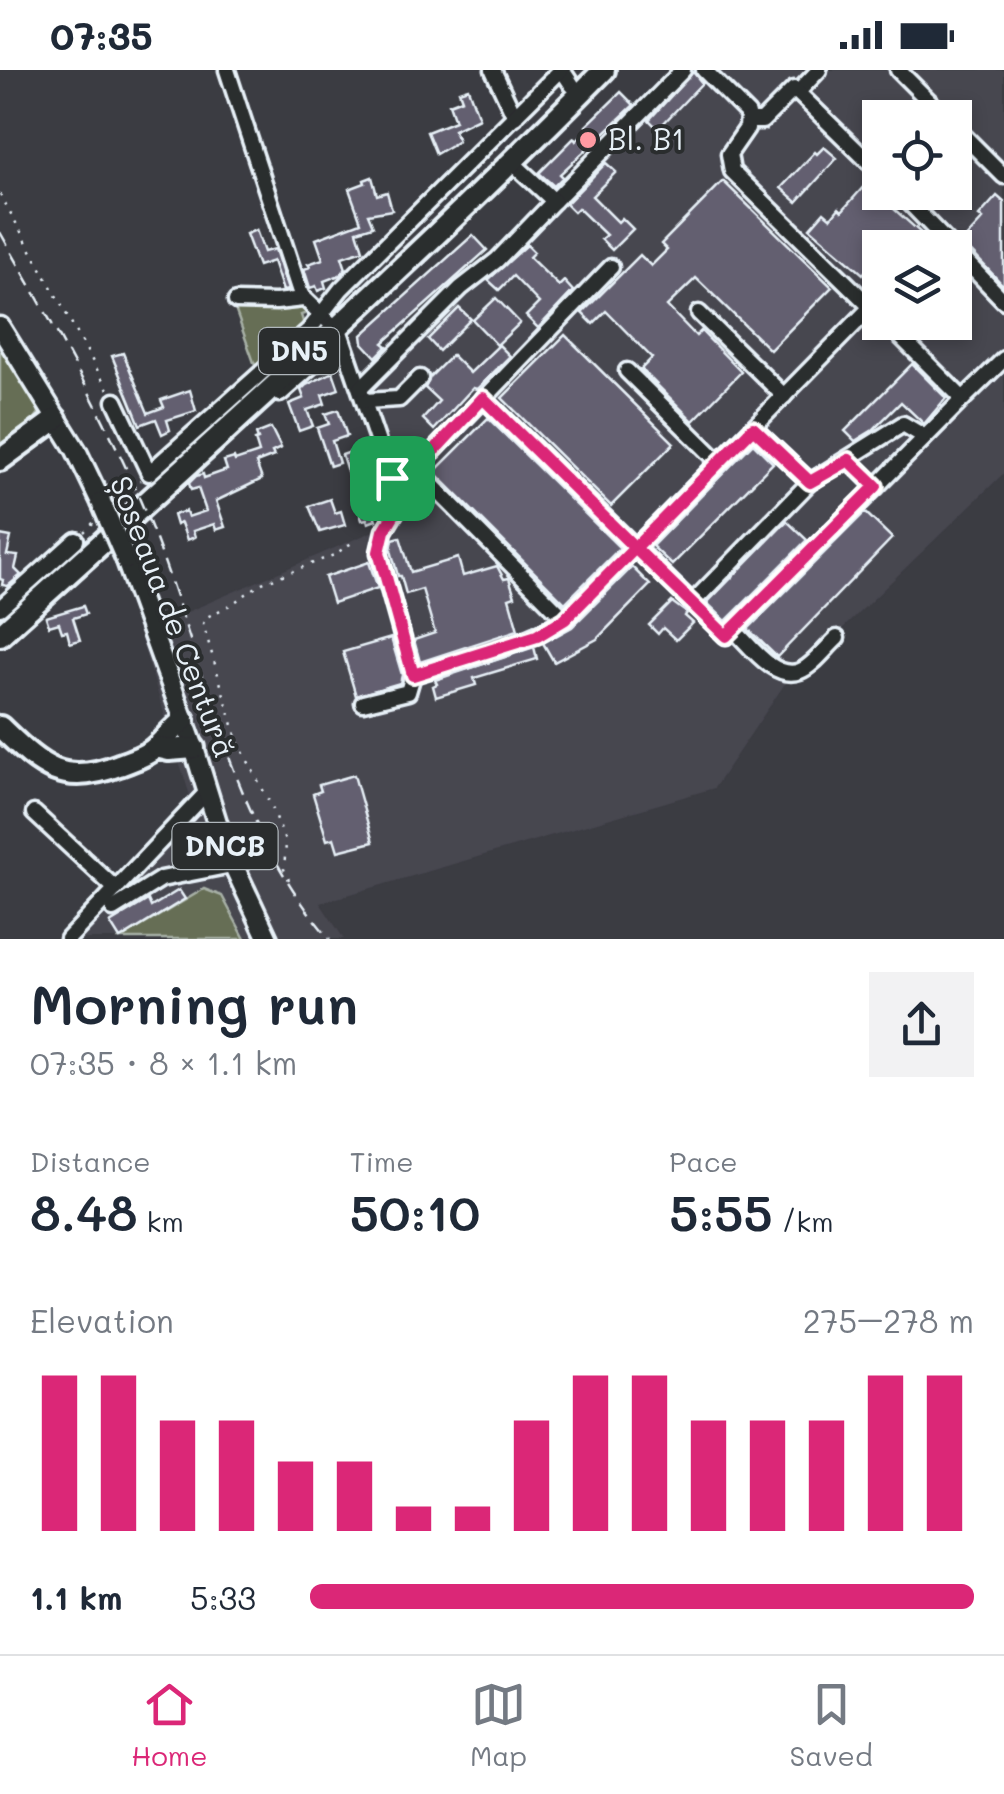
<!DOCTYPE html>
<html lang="en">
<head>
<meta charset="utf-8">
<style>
  :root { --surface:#fff; --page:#f2f2f3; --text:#1f2937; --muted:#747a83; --line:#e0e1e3; --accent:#db2777 }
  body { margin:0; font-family:Mali,sans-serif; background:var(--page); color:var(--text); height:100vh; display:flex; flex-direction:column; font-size:38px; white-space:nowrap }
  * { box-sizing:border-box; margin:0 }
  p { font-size:32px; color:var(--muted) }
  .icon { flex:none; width:55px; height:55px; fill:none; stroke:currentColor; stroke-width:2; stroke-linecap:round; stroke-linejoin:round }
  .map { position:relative; height:869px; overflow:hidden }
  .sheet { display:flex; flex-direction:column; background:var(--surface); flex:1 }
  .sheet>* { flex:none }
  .controls { position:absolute; left:862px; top:30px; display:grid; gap:20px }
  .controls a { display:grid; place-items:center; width:110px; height:110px; border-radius:0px; background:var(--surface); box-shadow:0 5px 15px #0003; font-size:50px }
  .pin { position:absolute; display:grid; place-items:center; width:85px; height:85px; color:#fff; margin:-42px; border-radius:20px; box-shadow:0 5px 15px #0006 }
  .round { display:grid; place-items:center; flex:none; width:105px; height:105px; border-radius:0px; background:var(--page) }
  .overview { display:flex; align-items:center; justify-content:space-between; height:170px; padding:0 30px }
  h1 { font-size:55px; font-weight:600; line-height:75px }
  .metrics { display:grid; grid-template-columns:repeat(3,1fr); gap:15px; height:170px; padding:10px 30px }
  .metrics div { display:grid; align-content:center }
  .metrics b { font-size:50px; font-weight:600 }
  .metrics small { font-size:28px; font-weight:400 }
  .metrics p { font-size:28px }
  .chart { height:280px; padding:20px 30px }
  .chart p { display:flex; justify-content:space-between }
  .chart svg { width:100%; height:180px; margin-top:10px; stroke:var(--accent); stroke-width:6 }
  ul { padding:0 30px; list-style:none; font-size:32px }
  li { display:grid; grid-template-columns:160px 120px 1fr; align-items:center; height:75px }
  li i { height:25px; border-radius:12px; background:var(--accent) }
  .status { display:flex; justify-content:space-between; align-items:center; height:70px; padding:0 50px; background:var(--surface); direction:ltr }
  .status svg { height:28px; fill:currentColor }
  .tab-bar { display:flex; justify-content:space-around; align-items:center; height:140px; border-top:2px solid var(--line); background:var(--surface); font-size:28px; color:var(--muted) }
  .tab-bar a { display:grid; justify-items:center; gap:5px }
  .tab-bar .current { color:var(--accent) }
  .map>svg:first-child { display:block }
  .built { fill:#474650; fill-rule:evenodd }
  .green { fill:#666e54; stroke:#a7b0a6; stroke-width:2.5 }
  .building { fill:#635f70; stroke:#e8f1f8; stroke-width:2.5 }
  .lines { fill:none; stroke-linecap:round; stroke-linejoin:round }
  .minor-casing { stroke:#e8f1f8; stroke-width:21 }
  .major-casing { stroke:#e8f1f8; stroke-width:25 }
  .highway-casing { stroke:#e8f1f8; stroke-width:28 }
  .path { stroke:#e8f1f8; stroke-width:2.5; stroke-dasharray:2.5 8; stroke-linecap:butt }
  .minor { stroke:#2a2d2e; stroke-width:14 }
  .major { stroke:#2a2d2e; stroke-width:18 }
  .highway { stroke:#2a2d2e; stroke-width:20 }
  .rail { stroke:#e8f1f8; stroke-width:2.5; stroke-dasharray:15 8; stroke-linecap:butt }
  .major-bridge-casing { stroke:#e8f1f8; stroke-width:25; stroke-linecap:butt }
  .major-bridge { stroke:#2a2d2e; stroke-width:18 }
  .route-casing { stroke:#fff; stroke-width:20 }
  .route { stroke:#db2777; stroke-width:12 }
  .poi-dot { fill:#ff9aa2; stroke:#2a2d2e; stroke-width:4 }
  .labels { text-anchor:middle; stroke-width:8; stroke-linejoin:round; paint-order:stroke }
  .shield { fill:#2a2d2e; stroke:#afb6bb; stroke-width:2.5 }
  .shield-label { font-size:28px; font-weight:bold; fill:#e8f1f8 }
  .poi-label { font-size:30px; fill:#e8f1f8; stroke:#2a2d2e; text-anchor:start }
  .street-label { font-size:30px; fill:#e8f1f8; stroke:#2a2d2e }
</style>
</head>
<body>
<div class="status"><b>07:35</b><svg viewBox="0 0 49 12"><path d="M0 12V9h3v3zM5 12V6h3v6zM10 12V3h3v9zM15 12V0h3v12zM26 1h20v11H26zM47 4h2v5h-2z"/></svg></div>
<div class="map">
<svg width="1004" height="869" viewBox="0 0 1004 869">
  <rect width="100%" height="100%" fill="#3b3c42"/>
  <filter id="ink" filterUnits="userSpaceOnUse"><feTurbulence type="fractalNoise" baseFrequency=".01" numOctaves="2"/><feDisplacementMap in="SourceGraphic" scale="20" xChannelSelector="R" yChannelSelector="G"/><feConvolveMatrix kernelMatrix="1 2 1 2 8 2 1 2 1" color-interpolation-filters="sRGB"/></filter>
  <g filter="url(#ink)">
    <path class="built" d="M688,0h316v403l-220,212 -70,103 -394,115 24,36h-99l-23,-43 -18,-7 -84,50h-42l118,-124 -57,-182 237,-103 14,-28 -35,-101zM880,48h75v74h-75zM880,178h75v74h-75z"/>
    <g class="green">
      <path d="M303,233l4,10 -6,2 4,13 -48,43 -22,-62z"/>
      <path d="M0,266l35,60 4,17 -20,27 -19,13z"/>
      <path d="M204,819l18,7 23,43h-125z"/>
    </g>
    <g class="building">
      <path d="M693,2l9,11 -44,46 -9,-9z"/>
      <path d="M468,18l11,30 -25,12 4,11 -22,13 -9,-22 28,-11 -6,-17 13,-5 -3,-8z"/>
      <path d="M621,22l13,13 -74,69 3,3 -9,9 -15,-13 35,-35 2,3 12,-13 -2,-2z"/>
      <path d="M824,77l13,11 -40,44 -16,-14 34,-36 2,2z"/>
      <path d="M606,93l10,9 -24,24 26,26 4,-4 11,11 -21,21 -11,-11 5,-4 -28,-27 -4,4 -8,-8z"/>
      <path d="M372,107l5,18 10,-3 5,18 -24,4 5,12 -16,5 6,19 -21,7 4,12 -6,6 -16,6 2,7 -8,3 -2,-5 -6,2 -6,-19 6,-2 -2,-3 15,-5 -7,-20 45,-17 -12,-33 16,-6 -1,-3z"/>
      <path d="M723,111l109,106 -62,63 -74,-72 -29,28 29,30 5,-5 40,41 -48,49 -52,-52 11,-11 -46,-47 -13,13 -11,-11 58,-58 11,11 16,-16 -6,-6z"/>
      <path d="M866,114l55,49 -13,15h-9l-7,-7 -6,7h-6v7l-17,19 -53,-46 14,-16 7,6 8,-10 3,3z"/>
      <path d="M997,126l7,6v84l-42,-44 21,-23 -4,-3z"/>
      <path d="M256,160l8,22 11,-3 13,41 -5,1 -10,-30 -15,5 -12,-32z"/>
      <path d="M473,165l14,15 -104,93 4,3 -11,11 -13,-14 -1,-8z"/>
      <path d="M527,175l7,7 -5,5 30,29 5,-5 9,10 -35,37 -12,-12 13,-13 -26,-27 -14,14 -11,-10z"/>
      <path d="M496,228l24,25 -23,22 -24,-25z"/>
      <path d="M459,238l12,11 -32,32 -11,-12z"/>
      <path d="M565,265l109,108 -63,63 -109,-108z"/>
      <path d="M499,275l11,11 -33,33 -4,-1 -39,42 -11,-11 16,-18 -14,-13 5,-11 22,-22 18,18z"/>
      <path d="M123,283l25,60 16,-6 -3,-7 29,-10 6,21 -29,9 3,10 -8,4 -6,-15 -16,6 -28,-69z"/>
      <path d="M912,294l34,34 -22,26 -23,-22 -28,28 -18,11 -10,-10z"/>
      <path d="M333,302l6,17 -17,6 3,9 -18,6 6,16 -14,5 -10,-27 15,-6 -3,-8 5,-5z"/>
      <path d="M338,340l9,26 -15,5 7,22 -9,3 -13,-38 12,-4 -4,-10z"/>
      <path d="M488,348l132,130 -55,55 -131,-131z"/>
      <path d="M271,358l10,20 -9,4 2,4 -18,7 6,16 -46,22 9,26 -9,3 -2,-6 -21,7 2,6 -8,3 -6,-17 -5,2 -3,-10 13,-4 2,6 18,-6 -8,-23 -7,2 -2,-7 7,-7 7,-2 1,4 23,-8 -3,-9 10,-3 1,3 24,-8 -4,-13 3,-1 -2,-5z"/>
      <path d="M753,373l20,20 -101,102 -20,-19z"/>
      <path d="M353,381l23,69 -8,3 -1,-4 -5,1 -20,-65z"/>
      <path d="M330,429l5,14 6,-2 4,14 -25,7 -11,-26z"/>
      <path d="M865,442l27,26 -115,119 -29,-28z"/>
      <path d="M787,451l20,19 -81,81 -19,-18z"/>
      <path d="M0,465l11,2 -4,18 11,1 -3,13 6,6 -13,11 -6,-1 1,-5 -3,-1z"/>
      <path d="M400,467l11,35 47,-14 5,18 34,-10 7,13 5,-1 6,18 -6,2 9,32 -98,32 -6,-22 21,-7 -13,-44 -16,5 -5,-18h-3l-7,-26 2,-11z"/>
      <path d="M369,492l9,26 -45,15 -8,-26z"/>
      <path d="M632,497l18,18 -53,54 -43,23 -11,-19 29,-16z"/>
      <path d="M672,532l15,11 -2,3 8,7 -17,17 -13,-12 -5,6 -9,-9z"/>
      <path d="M83,536l3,8 -13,4 7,22 -10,3 -3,-12 -5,1 -3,-9 -10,3 -3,-9z"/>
      <path d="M391,568l11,37 -2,8 -44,13 -13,-44z"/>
      <path d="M534,577l3,12 -63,19 2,7 -40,12 -3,-11 4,-2 -2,-4z"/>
      <path d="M354,705l19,67 -35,9 -4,-13 -7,2 -14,-46 8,-3 -2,-6z"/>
      <path d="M179,820l6,9 -65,40 -10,-16 38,-23 3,7z"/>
    </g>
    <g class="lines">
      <defs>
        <g id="minor">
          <path d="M227,0l74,225 29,28"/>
          <path d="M493,0l22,47"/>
          <path d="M562,0l10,15"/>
          <path d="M704,0l44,44 -1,14 -18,26 3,17 148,145"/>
          <path d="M898,0l48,48"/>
          <path d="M799,21l20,-21"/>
          <path d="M749,51h13l32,-32 86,84"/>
          <path d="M955,57l49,49"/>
          <path d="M899,122l54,56"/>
          <path d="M554,131l129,-131"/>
          <path d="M955,180l49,51"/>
          <path d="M236,231l40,1 27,-3"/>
          <path d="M699,243l85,83"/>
          <path d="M886,252l77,77 41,-40"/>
          <path d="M339,259l48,140 4,9 9,4 16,-13 195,-202"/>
          <path d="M627,301l92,91"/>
          <path d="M361,318l100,-100 36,-28 57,-59 -41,-38"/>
          <path d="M280,324l53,-47 5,-17"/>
          <path d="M483,328l243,238 150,-149"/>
          <path d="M115,331l34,72 160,-143 32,-41 220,-219"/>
          <path d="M365,331l34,-2 21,-21"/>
          <path d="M753,358l57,54"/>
          <path d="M849,390l27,27 87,-88"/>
          <path d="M416,399l149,150"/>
          <path d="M692,533l118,-121 93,-58 22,13"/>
          <path d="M0,538l76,-68"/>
          <path d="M733,559c16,15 41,52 67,42 13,-5 26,-23 37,-33"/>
          <path d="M413,605c53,-16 105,-27 152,-56l306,-312"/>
          <path d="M363,633l45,-11 5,-17 -34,-122 5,-22 16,-26 -8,-26"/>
          <path d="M34,743l82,76"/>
          <path d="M113,839l48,-30 71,-14"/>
          <path d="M68,869l139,-147"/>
        </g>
        <g id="major">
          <path d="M0,257l76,123 25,52"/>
          <path d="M126,490l68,188 30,97 44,94"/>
        </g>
        <g id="highway">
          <path d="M0,390l56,-41"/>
          <path d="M0,565c205,-185 410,-369 604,-565"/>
          <path d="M0,657c40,38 61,61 119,38 11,-4 27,-9 36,-17 10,-9 17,-19 29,-28"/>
          <path d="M156,677l13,3 25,-2"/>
        </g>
      </defs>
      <use href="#minor" class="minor-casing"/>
      <use href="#major" class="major-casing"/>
      <use href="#highway" class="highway-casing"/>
      <g class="path">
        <path d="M0,124l109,197"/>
        <path d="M114,429l26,-19"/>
        <path d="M84,462l12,-12"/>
        <path d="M289,810l-5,-11 2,-25 -13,-35 -35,-67 -35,-118 2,-6 27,-14 30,-21 72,-28 22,-15"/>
      </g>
      <use href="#minor" class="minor"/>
      <use href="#major" class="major"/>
      <use href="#highway" class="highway"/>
      <path class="rail" d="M0,162c57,100 114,198 155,305 52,136 77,289 175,402"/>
      <defs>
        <path id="major-bridge" d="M101,432l25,58"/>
      </defs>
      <use href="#major-bridge" class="major-bridge-casing"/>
      <use href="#major-bridge" class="major-bridge"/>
    </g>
  </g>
  <g class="lines" filter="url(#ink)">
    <defs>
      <path id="route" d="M392,408l8,26 -16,27 -5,21 34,123 124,-39 28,-17 70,-71 91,88 150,-150 -27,-26 -39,22 -57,-54 -118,120 -152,-150 -67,72 -16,12 -8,-4"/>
    </defs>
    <use href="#route" class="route-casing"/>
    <use href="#route" class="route"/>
  </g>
  <circle class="poi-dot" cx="588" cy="70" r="10"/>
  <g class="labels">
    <g class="shield">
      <rect x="259" y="258" width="80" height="46" rx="8"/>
      <rect x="172.5" y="753" width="105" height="46" rx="8"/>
    </g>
    <g class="shield-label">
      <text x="299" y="291">DN5</text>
      <text x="225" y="786">DNCB</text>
    </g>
    <g class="poi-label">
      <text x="608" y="80">Bl. B1</text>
    </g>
    <g class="street-label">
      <text transform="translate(172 547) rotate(69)" y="10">Șoseaua de Centură</text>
    </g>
  </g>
</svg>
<div class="controls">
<a><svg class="icon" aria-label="locate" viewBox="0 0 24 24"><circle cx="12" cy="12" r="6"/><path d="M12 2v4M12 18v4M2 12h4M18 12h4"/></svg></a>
<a><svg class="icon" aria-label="layers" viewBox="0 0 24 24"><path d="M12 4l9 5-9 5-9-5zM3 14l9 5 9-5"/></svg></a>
</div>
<div class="pin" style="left:392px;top:408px;background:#1e9e55"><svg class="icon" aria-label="arrive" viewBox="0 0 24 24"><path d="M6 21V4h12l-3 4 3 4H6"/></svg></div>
</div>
<section class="sheet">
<div class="overview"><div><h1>Morning run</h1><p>07:35 · 8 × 1.1 km</p></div><a class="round"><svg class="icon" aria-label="share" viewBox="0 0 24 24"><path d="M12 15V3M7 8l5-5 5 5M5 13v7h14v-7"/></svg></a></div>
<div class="metrics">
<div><p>Distance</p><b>8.48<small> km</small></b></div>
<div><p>Time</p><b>50:10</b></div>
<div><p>Pace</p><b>5:55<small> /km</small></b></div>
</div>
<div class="chart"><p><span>Elevation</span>275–278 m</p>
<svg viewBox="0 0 160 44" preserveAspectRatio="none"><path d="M5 44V6M15 44V6M25 44V17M35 44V17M45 44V27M55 44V27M65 44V38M75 44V38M85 44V17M95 44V6M105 44V6M115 44V17M125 44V17M135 44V17M145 44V6M155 44V6"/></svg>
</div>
<ul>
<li><b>1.1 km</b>5:33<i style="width:100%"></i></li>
</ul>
</section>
<nav class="tab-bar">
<a class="current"><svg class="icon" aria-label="home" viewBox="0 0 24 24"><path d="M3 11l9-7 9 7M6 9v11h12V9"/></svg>Home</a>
<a><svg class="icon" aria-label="map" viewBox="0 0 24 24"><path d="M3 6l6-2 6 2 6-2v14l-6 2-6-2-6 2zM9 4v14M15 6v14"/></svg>Map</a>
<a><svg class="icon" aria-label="saved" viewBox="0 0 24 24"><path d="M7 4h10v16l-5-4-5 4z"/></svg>Saved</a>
</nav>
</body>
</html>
